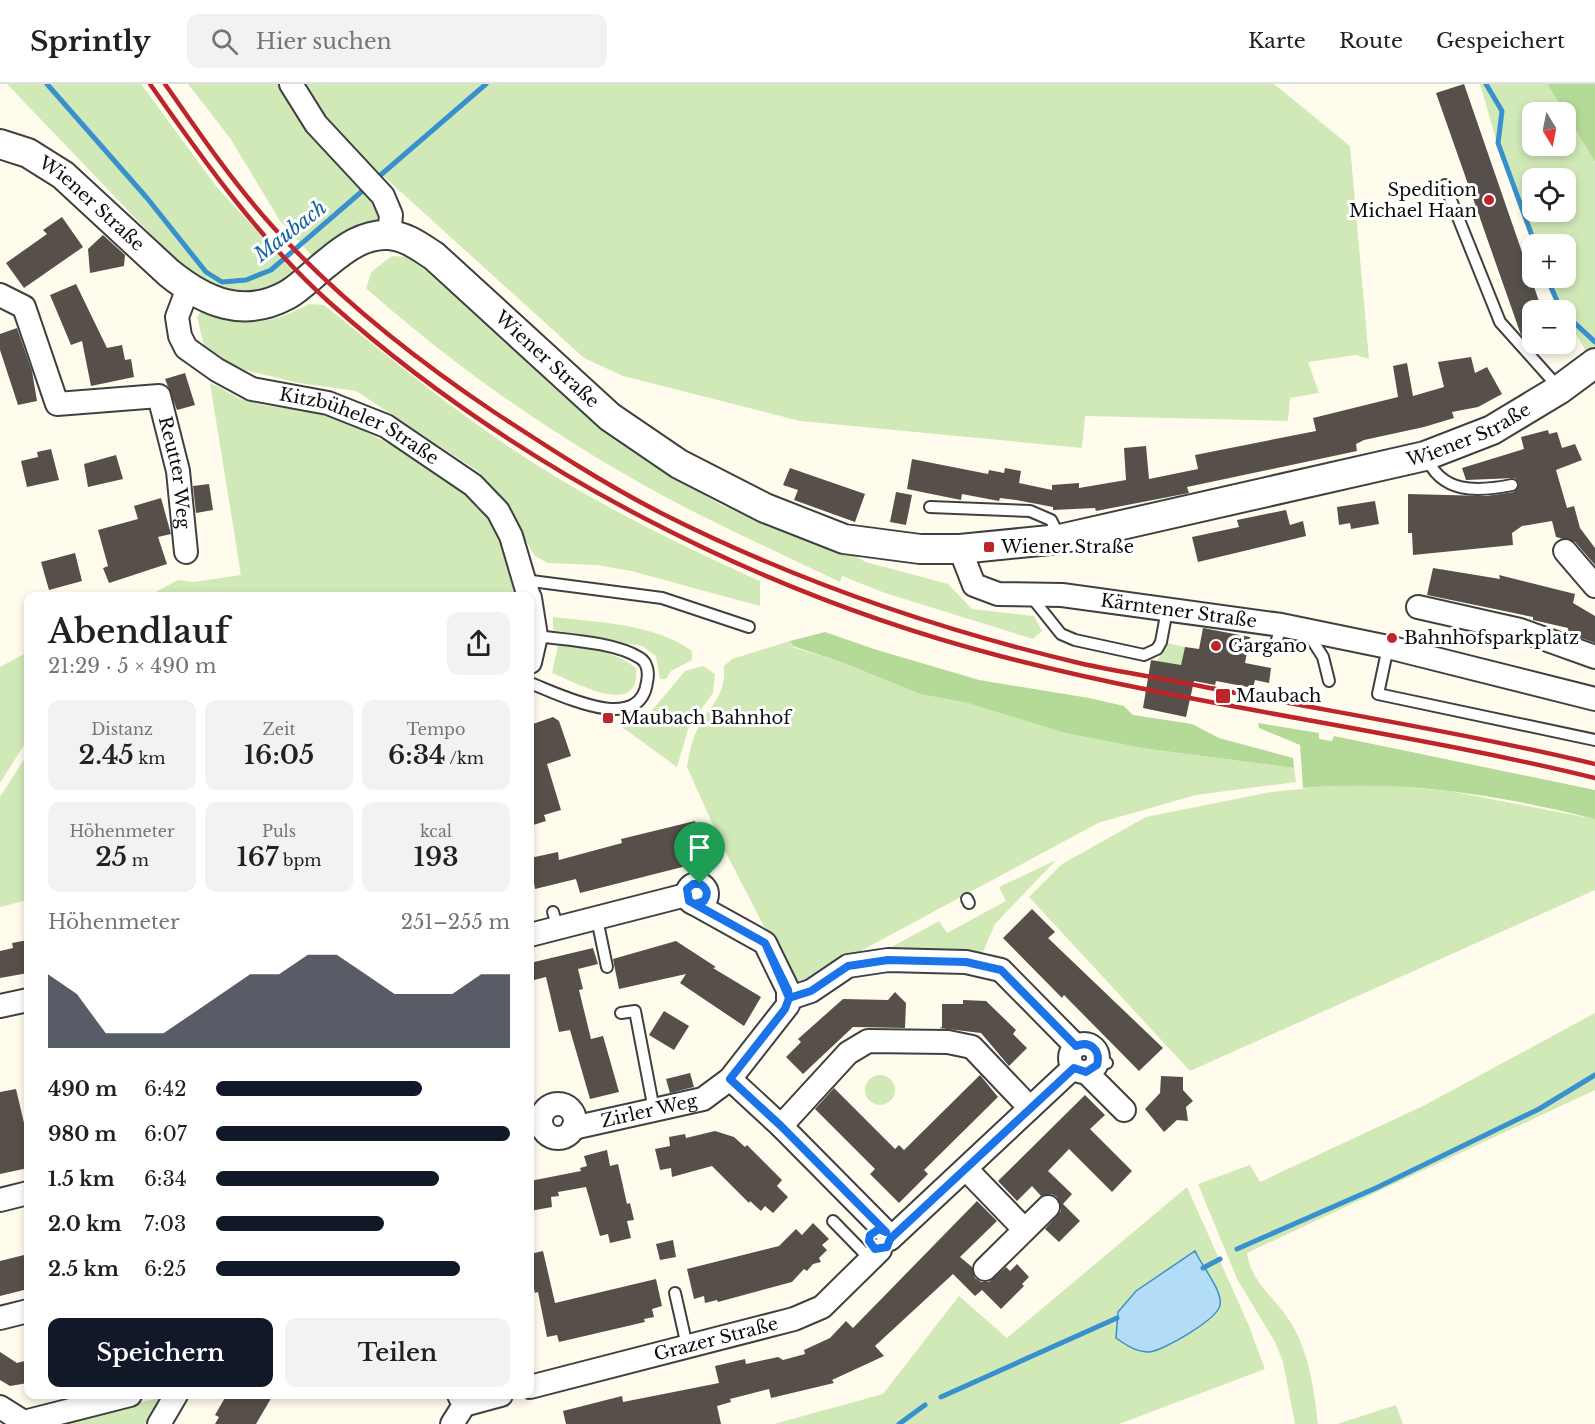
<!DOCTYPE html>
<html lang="de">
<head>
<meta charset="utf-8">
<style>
  :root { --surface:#fff; --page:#f2f2f2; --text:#202124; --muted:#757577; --line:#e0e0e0; --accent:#111827 }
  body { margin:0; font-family:"Libre Baskerville",serif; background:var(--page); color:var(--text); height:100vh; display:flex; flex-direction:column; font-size:22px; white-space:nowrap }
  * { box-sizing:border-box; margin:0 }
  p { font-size:20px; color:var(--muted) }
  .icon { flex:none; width:33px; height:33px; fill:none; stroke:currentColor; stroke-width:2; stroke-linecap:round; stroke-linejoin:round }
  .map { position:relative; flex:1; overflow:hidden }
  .details { position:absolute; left:24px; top:508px; width:510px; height:807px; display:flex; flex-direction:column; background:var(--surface); border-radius:12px; box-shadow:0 3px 9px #0003 }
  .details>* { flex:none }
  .needle { width:39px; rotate:170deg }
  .fabs { position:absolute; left:1522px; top:18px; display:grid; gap:12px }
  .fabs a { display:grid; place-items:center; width:54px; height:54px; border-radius:12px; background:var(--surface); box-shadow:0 3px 9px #0003; font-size:30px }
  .pin { position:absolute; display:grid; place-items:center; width:51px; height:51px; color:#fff; margin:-62px -26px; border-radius:50% 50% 50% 0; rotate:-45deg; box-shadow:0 0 6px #0007 }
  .pin .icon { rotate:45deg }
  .round { display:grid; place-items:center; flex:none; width:63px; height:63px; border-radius:12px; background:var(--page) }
  .headline { display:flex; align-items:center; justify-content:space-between; height:102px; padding:0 24px }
  h1 { font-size:33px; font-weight:600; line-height:45px }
  .figures { display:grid; grid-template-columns:repeat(3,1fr); gap:9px; height:102px; padding:6px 24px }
  .figures div { display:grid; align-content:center; border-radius:12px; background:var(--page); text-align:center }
  .figures b { font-size:26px; font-weight:600 }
  .figures small { font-size:16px; font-weight:400 }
  .figures p { font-size:16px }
  .chart { height:168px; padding:12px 24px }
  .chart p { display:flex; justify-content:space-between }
  .chart svg { width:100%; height:108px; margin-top:6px; fill:var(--accent); opacity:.7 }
  .cta { display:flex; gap:12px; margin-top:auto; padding:12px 24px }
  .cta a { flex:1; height:69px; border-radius:12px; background:var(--accent); color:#fff; font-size:24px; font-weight:600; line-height:69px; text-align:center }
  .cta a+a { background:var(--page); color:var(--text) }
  ul { padding:0 24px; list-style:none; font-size:20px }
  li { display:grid; grid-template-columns:96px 72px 1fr; align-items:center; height:45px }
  li i { height:15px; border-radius:8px; background:var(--accent) }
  header { display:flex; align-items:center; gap:36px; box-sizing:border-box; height:84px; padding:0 30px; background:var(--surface); border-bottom:2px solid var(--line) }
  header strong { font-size:28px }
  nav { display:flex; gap:33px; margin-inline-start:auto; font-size:21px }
  .search { width:420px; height:54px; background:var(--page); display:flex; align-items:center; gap:15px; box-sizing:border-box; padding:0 21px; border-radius:12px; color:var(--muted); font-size:22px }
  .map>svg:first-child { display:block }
  .green { fill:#d1e9b7; fill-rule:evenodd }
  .forest { fill:#b4da97 }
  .water { fill:#b3dcf6; stroke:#3990ce; stroke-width:1.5 }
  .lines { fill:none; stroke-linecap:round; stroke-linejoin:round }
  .stream { stroke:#3990ce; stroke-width:5 }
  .building { fill:#564f4a }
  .service-casing { stroke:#404040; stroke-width:14 }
  .minor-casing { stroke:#404040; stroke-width:26 }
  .tertiary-casing { stroke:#404040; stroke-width:32 }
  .service { stroke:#fff; stroke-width:10 }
  .minor { stroke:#fff; stroke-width:22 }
  .tertiary { stroke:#fff; stroke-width:28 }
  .rail { stroke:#be252a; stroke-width:4.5 }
  .route-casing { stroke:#fff; stroke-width:12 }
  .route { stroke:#1a73e8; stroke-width:8 }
  .poi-dot { fill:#be252a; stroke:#fff; stroke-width:2 }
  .labels { text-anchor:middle; stroke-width:6; stroke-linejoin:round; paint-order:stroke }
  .poi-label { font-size:18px; fill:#0d0d0d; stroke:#fff; text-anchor:start }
  .street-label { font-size:18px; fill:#0d0d0d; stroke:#fff }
  .water-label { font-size:20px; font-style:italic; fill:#1662a0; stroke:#fff }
</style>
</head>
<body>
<header>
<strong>Sprintly</strong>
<div class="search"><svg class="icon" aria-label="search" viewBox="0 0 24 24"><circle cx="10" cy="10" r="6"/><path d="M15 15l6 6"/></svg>Hier suchen</div>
<nav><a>Karte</a><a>Route</a><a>Gespeichert</a></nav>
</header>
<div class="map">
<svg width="1595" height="1340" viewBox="0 0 1595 1340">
  <rect width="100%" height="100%" fill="#fffcee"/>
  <g class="green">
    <path d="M7,0h134l75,102 79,87c-43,32 -69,21 -111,-4z"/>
    <path d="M188,0h94l95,121 2,12 -62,44 -37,-40 -50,-83z"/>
    <path d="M300,0h974l76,62 19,213 -13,-4 -48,7 11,31 -29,5 -2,23 -203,-5 -3,32 -282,-27 -177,-45 -39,-18 -236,-214 -34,-39z"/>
    <path d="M1480,0h67l17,28h-31v34h33v-31l29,47v188l-7,5 -22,-39v-6h-3l-18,-32h21v-34l-33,2 -34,-96zM1533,94h33v34h-33z"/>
    <path d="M392,172l14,1 18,12 137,123 57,48 101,64 99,41 21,3 27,14 82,22 24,25 62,7 8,15 -9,8 -148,-46 -43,-17 -2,6c-48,-23 -96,-45 -144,-69 -119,-61 -230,-136 -330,-225l6,-17z"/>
    <path d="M309,220l15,1c52,42 104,85 158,123 86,62 182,110 278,153v25l-129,-35 -34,-6 -50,-2 -13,-8 -33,-59 -22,-24 -123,-81 -57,-8 -54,-13 -39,-16 -9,-37 5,-7c41,18 68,15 107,-6z"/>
    <path d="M210,299c12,5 24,14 37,18 23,7 49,7 72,13 52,14 151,70 177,117 11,20 14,44 20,66h-370l32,-17 16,2 47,-7z"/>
    <path d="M553,533c44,5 103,7 139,34v9l-21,11 -5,8h-6l-4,-23 -14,-10 -89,-16z"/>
    <path d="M790,557l3,6 51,16 76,31 48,9 181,46 145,19 2,14 -100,13 -98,28 -256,138 -33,23h-11l-9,-9 -69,-134 -33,-74c2,-14 5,-28 12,-41 13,-24 27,-30 25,-60l8,-7z"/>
    <path d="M1167,559l18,4 -4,18 -24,-4z"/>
    <path d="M558,561c28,2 56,6 78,23 5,52 -61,14 -84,5z"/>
    <path d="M28,568v87l-28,44v-116z"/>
    <path d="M703,582l12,8 -2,19 -24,33 -12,41 -55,-40 27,-13 36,-43z"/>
    <path d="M28,669v147l-28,7v-110z"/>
    <path d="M1358,699l91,8 146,28v71l-405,181 -161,-174 33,-33 84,-47 125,-25z"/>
    <path d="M1056,776l-61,64 -12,28 -6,4 -89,-7 51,-28 8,12 59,-32 -7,-14z"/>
    <path d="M1595,929v77l-348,163c4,27 23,41 38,61 23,31 29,73 33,110h-23l-12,-62 -8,-20 -38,-63 -39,-95 52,-19 10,17 165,-77z"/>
    <circle cx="880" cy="1006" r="15"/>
    <path d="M1187,1103l62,139 16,43 -146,55h-345l109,-30 76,-98 48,42z"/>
    <path d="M163,1313l-18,27h-96z"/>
    <path d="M1396,1321l7,19h-66z"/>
  </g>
  <g class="forest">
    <path d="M1547,0h48v78z"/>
    <path d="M825,548l49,17 105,31 110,18 35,8 9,9 59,9 27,14 74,20 1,10 -145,-19 -83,-16 -98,-30 -48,-9 -76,-31 -51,-17 -3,-5z"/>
    <path d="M1258,639l61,10v6l13,2 2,-5 261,54v29c-94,-24 -195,-40 -292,-31l-3,-43 -41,-17z"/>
  </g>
  <path class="water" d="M1195,1167c6,14 28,40 25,54 -2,14 -57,46 -71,47 -13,0 -23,-7 -33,-14l2,-26 18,-21z"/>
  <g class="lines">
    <g class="stream">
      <path d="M47,0l100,114 59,74 16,10 24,-2 25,-10 96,-83"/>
      <path d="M1486,0l16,27 -4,32 37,101"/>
      <path d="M376,95l110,-95"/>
      <path d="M1547,194l14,32"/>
      <path d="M1566,231l29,27"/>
      <path d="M1237,1165l139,-61 163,-79 56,-34"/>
      <path d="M1203,1184l17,-9"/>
      <path d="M941,1313l176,-79"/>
      <path d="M899,1340l26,-19"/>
    </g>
  </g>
  <g class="building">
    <path d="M1464,0l78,226h-9v21l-12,4 -85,-242z"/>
    <path d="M62,133l21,30 -59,41 -18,-25 41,-29 -4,-4z"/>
    <path d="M103,151l22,20 -1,11 -34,7 -2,-24z"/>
    <path d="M76,200l31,64 15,-3 3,15 6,-1 3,18 -43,9 -9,-45 -11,4 -21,-50z"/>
    <path d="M17,244l15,43 5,30 -19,4 -18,-55v-16z"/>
    <path d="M1471,273l4,16 12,-6 15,27 -24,13 -26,5 2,6 -30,9 -60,13 -8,4 1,7 -170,36 2,6 -93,18 -1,-3 -42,2v-3l-37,-7 -16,-2 -1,3 -37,-7 -1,6 -54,-11 5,-30 76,15 1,-4 15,3 1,-5 16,3 -2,12 33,7v-5l27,-2v5l47,-8 -2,-32 22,-2 3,33 49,-10 -3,-14 121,-24 -3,-13 85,-21 -5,-31 14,-3 6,33 31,-9 -6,-25z"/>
    <path d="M185,289l10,32 -18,5 -12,-31z"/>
    <path d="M1548,346l1,4 8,-2 5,16 13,-4 7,16 -26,10 11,38 7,-2 6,22 15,20v17l-20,-23 -19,-5 -4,-16 -30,5 -10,7 1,12 -100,10 -1,-22h-4v-39l78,2 28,-4 5,-8 -4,-6 -49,2 -4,-12 62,-19 -3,-12z"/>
    <path d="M51,365l8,31 -32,7 -6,-26 17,-4 -1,-5z"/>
    <path d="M116,371l7,24 -35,8 -4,-23z"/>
    <path d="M790,384l75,26 -10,28 -61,-22 4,-10 -15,-5z"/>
    <path d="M209,400l4,26 -17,3 -3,-27z"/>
    <path d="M896,408l16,3 -6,30 -16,-3z"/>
    <path d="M161,414l10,36 -13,3 9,27 -58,19 -6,-15 5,-2 -10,-36 40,-11 -4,-13z"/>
    <path d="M1375,417l4,23 -28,5 -1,-6 -11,2 -2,-18z"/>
    <path d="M1286,426l4,15 13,-4 3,15 -108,26 -6,-25 47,-10 -2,-7z"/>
    <path d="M75,469l7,28 -33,9 -8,-28z"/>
    <path d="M1433,484l67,11 -1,-4 76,19 -2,9 22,13v27l-28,-10 1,-5 -35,-8v-3l-106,-22z"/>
    <path d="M1203,544l47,9 -5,26 26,5 -2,15 -14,-3 -2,8 -37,-7 -1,4 -21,-4 -8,36 -43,-9 8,-48 30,5 4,-18 14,2z"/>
    <path d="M553,633l6,4 12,35 -24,8 14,46 -17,5 2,6 -16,5v-101z"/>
    <path d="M695,737l2,7 10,3 -7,6 6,24 -126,32 -4,-14 -41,10 -5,-31 28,-6 1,8 63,-17 -1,-4z"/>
    <path d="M1032,825l23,23 -7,6 115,110 -24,23 -75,-76 -2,3 -59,-60z"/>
    <path d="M28,856v33l-28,5v-27l13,-3 -1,-5z"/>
    <path d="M676,857l40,26 -3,1 48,29 -17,29 -64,-43 6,-9 -67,15 -6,-30z"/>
    <path d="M593,864l5,16 -20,5 5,20 -4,1 12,49 12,-3 16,56 -29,7 -20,-69 -11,2 -13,-55 -16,4v-18z"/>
    <path d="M895,908l11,11 -1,25 -52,-1 -50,47 -17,-17 15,-15 -3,-3 45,-40 45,1z"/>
    <path d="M963,916l23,1 30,29 -3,4 14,14 -18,18 -28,-33 -42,-5 3,-1v-23h21z"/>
    <path d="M664,927l25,15 -15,24 -25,-15z"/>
    <path d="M690,989l4,14 -24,6 -4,-14z"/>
    <path d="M980,991l18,22 -74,73 4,4 -29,29 -29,-29 5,-5 -60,-60 19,-21 61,61 4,-4 5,5z"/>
    <path d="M1161,992l22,1v13l10,11 -7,6 2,14 -11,-1 -13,12 -19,-23 15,-16z"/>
    <path d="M16,1005l12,51h-2l2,28 -28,6v-82z"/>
    <path d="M1085,1011l20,20 -15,14 42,42 -20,21 -43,-43 -21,22 24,23 -9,10 17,17 -21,21 -14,-13 16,-18 -4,-14 -6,-3 -10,2 -9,-10 -15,15 -19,-20z"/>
    <path d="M715,1047l19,6 11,10 2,-2 35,35 -5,6 11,11 -15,16 -8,-7 -4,5 -11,-10 -1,2 -37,-37 -40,11 -1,-9 -11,2 -5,-21 15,-3 -1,-9 16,-3 1,4z"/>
    <path d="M607,1066l3,16 8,-2 9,40 3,-1 4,17 -7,1 4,17 -21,5 -2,-9 -8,2 -14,-49 -28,5 1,4 -8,1 1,10 -22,4v-30l51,-10 -1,-3 7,-2 -3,-10z"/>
    <path d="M977,1117l20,20 -37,36 12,10 3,11 6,4h8l17,-15 4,4 7,-7 12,13 -7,7 2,2 -23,23 -19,-19 -7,6 -22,-22 -78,72 9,10 -52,24 2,3 -63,15 -2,-9 -39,10 1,3 -14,4 4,18h-155l-3,-13 59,-15 1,6 96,-19 -4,-17 30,-7 1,5 32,-7 5,3 22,-6 -1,-4 26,-12 16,-17 7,7z"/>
    <path d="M813,1139l16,16 -7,6 5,5 -8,8 2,4 -8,2 -6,7 -3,-2 -12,13 -74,20 -1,-2 -12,3 -1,-7 -10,3 -7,-30 92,-23 17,-17 6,6z"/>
    <path d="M673,1156l3,17 -16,3 -4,-16z"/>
    <path d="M543,1167l12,52 101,-24 6,27 -10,3 2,8 -10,2 1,3 -86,20 -2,-7 -10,2 -9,-45 -3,1 -4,-17 3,-1 -4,-21z"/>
    <path d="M28,1170v35l-28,7v-35z"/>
    <path d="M0,1268l17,11 11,-3v23l-18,3 -10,-6z"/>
    <path d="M233,1311h40l-17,29h-41l4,-7 -4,-2 11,-19 5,2z"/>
  </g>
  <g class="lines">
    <defs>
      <g id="service">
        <path d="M1445,101l55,137 59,66"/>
        <path d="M1426,372c15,38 51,36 86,29"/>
        <path d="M930,423l100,4 21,9 8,16"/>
        <path d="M524,496l138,18 87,29"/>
        <path d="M1029,510l32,40 14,6 69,15 13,-6 4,-7 6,-32"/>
        <path d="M1307,548l16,25 6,24"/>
        <path d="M1277,556l4,-15"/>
        <path d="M1388,563l-10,47 217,46"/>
        <path d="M530,599c29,11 110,53 117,-1 2,-8 1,-19 -7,-24 -25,-16 -74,-18 -104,-22"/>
        <path d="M967,815l2,4"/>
        <path d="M553,828l5,16"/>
        <path d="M597,835l10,48"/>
        <path d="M621,929l14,-2 19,99"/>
        <path d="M1099,976l8,3"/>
        <path d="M833,1137l37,38"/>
        <path d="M675,1209l12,53"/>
      </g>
      <g id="minor">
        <path d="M291,0l25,40 67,72 8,19 -2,20"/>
        <path id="s1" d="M188,204l-11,29 3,19 6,12 31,22 35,19 76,14 58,23 87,59 25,26 13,25 18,61"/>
        <path id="s2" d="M0,211l24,12 33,97 102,-8 19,75 8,81"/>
        <path id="s3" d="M960,465l14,36 24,9 64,1 219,30 107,22 207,52"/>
        <path d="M1565,467l30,35"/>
        <path d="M530,514l6,38 -6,26"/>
        <path d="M1418,523l102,23 75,27"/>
        <circle cx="697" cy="810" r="10"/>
        <path d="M530,851l156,-40"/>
        <path d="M790,914l21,-7 37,-25 40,-6 78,2 35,8 75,76"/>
        <path d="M0,922l28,-6"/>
        <circle cx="1084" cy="974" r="14"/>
        <path d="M1086,988l38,38"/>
        <path d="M730,995l51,47 105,106"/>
        <circle cx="558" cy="1037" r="17"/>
        <path d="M781,1042l67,-73 20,-12 80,1 24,5 58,61"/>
        <path id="s4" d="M573,1044l130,-29 27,-20 58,-74v-15l-23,-47 -70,-39"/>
        <path d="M966,1085l58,60"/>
        <path d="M0,1116l28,-7"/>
        <path d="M890,1155l183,-171"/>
        <path d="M985,1185l63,-62"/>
        <path d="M0,1234l28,-7"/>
        <path id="s5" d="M530,1303l264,-68 28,-12 58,-57"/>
        <path d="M464,1321l37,-10"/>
        <path d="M0,1323l27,17"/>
        <path d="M24,1338l106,-27"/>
        <path d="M159,1340l17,-29"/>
        <path d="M452,1340l12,-19 -5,-10"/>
      </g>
      <g id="tertiary">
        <path id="s6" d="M0,60l28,9 35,22 106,98c36,29 74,46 118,22 14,-8 27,-22 40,-32 18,-15 37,-29 61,-28 18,1 32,12 46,21l176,161 69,47 86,44 79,31 76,10h40l100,-10 365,-83 67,-26 68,-41 35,-26"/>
      </g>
    </defs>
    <use href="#service" class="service-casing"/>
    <use href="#minor" class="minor-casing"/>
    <use href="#tertiary" class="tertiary-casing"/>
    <use href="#service" class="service"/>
    <use href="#minor" class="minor"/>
    <use href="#tertiary" class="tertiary"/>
    <g class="rail">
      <path d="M150,0c53,76 110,156 179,218 187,167 429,291 671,354 196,51 398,74 595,122"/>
      <path d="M165,0c34,49 69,100 109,144 65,71 141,131 220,184 55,36 110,72 169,102 131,66 273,115 416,149 40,9 81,15 121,23 132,26 265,47 395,78"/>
    </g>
  </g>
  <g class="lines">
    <defs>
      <path id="route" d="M700,800h-7l-6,5 2,12 76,42 24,55 -4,11 -55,70 51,47 105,106 -7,-3 -9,6 -1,6 6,8 12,-2 3,-8 184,-171 12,4 11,-7c4,-15 -7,-25 -21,-19l-75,-76 -35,-8 -78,-2 -40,6 -37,25 -22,7 -1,-8 -23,-47 -70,-39 9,-3c5,-7 3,-13 -4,-17"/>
    </defs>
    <use href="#route" class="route-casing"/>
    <use href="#route" class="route"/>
  </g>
  <g class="poi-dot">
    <circle cx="1489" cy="116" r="6"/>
    <rect x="983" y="457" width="12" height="12" rx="3"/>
    <circle cx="1392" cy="554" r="6"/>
    <circle cx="1216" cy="562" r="6"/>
    <rect x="1215" y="604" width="16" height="16" rx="3"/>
    <rect x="602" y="628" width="12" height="12" rx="3"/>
  </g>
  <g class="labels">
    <g class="poi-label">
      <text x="1477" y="112" text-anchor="end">Spedition<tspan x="1477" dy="21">Michael Haan</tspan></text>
      <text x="1001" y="469">Wiener Straße</text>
      <text x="1404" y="560">Bahnhofsparkplatz</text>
      <text x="1228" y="568">Gargano</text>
      <text x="1236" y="618">Maubach</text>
      <text x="620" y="640">Maubach Bahnhof</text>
    </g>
    <g class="street-label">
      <text dy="6" stroke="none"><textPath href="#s6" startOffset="111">Wiener Straße</textPath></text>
      <text dy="6" stroke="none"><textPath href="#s6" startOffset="668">Wiener Straße</textPath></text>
      <text dy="6" stroke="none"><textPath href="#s1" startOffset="256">Kitzbüheler Straße</textPath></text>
      <text dy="6" stroke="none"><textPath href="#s6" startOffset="1658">Wiener Straße</textPath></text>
      <text dy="6" stroke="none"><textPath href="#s2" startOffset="310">Reutter Weg</textPath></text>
      <text dy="6" stroke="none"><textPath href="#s3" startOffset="246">Kärntener Straße</textPath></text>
      <text dy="6" stroke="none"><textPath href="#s4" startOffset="78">Zirler Weg</textPath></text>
      <text dy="6" stroke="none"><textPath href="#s5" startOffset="192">Grazer Straße</textPath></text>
    </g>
    <g class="water-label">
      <text transform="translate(290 147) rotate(-38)" y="7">Maubach</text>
    </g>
  </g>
</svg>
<div class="fabs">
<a><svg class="needle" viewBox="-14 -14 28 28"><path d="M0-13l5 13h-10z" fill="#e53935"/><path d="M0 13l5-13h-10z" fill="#757577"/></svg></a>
<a><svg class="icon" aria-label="locate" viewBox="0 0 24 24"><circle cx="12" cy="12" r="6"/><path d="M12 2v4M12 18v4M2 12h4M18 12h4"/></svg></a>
<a>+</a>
<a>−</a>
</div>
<div class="pin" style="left:700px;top:800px;background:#1e9e55"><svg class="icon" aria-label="arrive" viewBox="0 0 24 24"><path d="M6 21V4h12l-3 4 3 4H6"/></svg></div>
<section class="details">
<div class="headline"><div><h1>Abendlauf</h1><p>21:29 · 5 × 490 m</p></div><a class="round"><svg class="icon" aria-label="share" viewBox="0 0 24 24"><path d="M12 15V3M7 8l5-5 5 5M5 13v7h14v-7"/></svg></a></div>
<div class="figures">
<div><p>Distanz</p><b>2.45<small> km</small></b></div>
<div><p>Zeit</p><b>16:05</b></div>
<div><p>Tempo</p><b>6:34<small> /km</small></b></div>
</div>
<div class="figures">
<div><p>Höhenmeter</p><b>25<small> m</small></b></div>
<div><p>Puls</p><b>167<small> bpm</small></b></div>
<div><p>kcal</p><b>193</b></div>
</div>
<div class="chart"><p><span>Höhenmeter</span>251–255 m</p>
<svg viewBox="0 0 160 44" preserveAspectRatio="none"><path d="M0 44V14L10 22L20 38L30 38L40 38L50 30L60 22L70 14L80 14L90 6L100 6L110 14L120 22L130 22L140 22L150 14L160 14V44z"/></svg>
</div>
<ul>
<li><b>490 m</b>6:42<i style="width:70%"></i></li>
<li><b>980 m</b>6:07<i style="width:100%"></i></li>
<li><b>1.5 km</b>6:34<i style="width:76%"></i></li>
<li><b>2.0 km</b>7:03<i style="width:57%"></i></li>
<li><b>2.5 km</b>6:25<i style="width:83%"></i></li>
</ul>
<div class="cta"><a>Speichern</a><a>Teilen</a></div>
</section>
</div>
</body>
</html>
